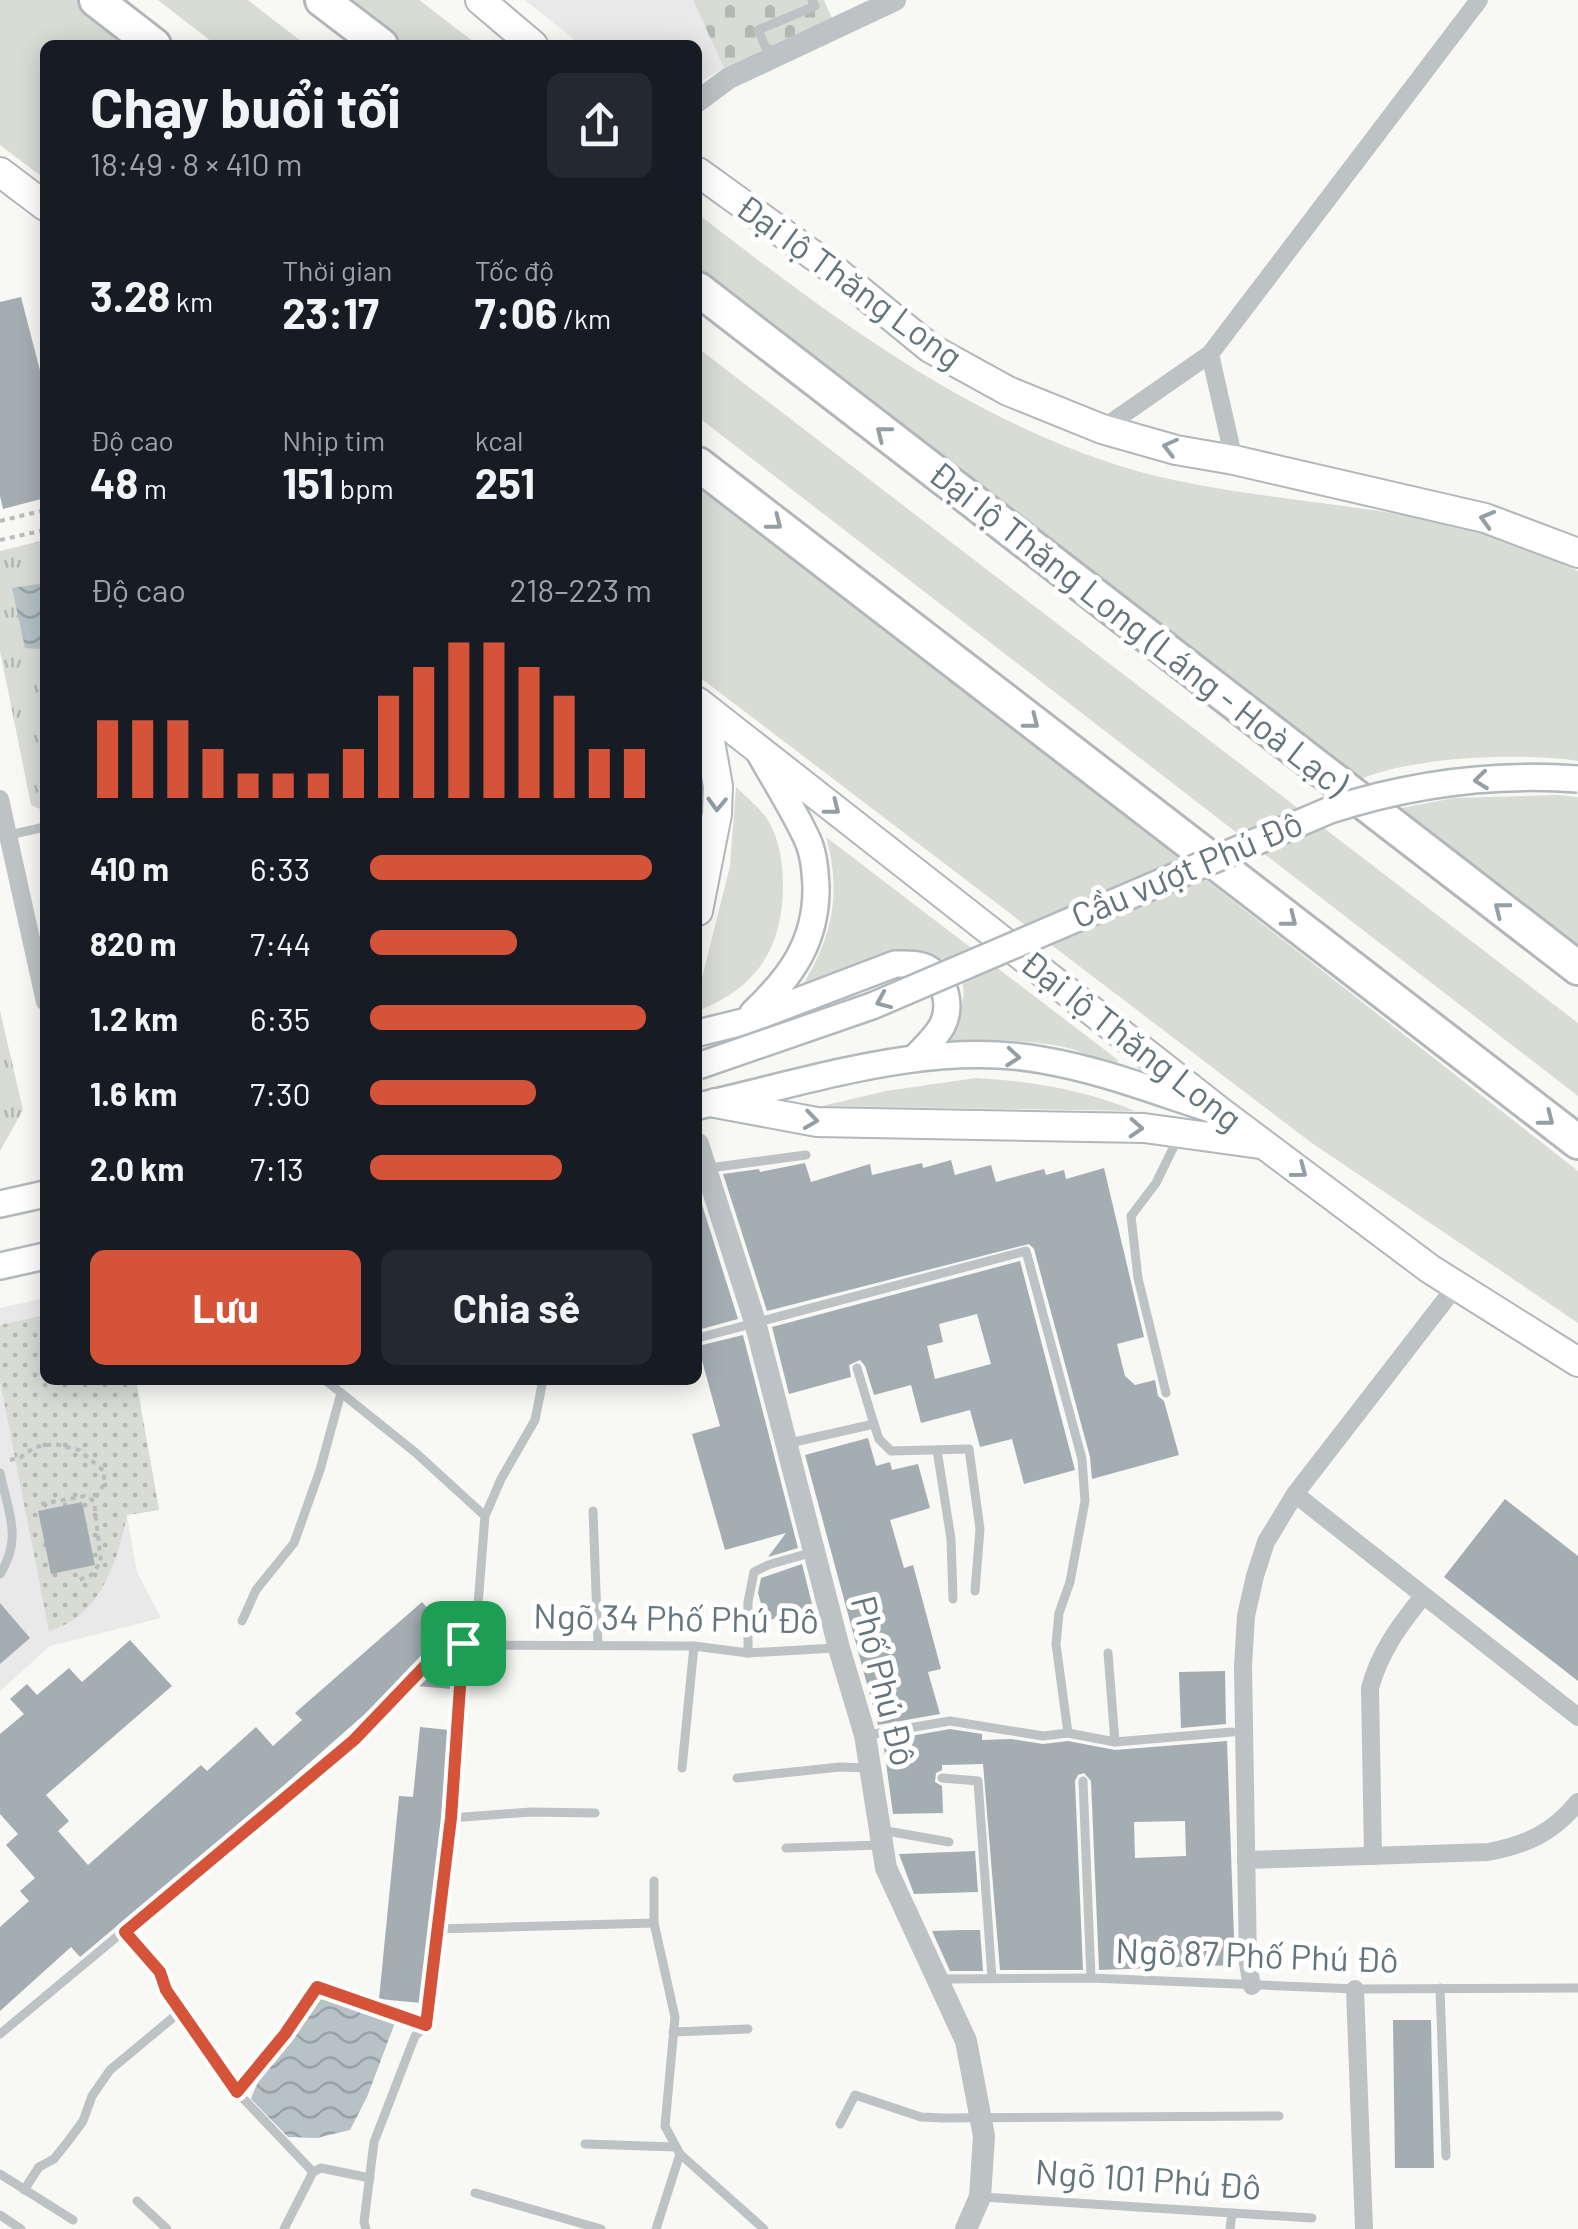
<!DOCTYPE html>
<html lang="vi">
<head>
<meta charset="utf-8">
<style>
  :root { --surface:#171b24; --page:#242831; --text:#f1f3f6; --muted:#9ea1a6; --accent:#d45339 }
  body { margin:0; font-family:Barlow,sans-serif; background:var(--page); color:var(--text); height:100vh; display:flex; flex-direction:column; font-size:38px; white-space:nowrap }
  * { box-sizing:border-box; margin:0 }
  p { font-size:32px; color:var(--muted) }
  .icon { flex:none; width:55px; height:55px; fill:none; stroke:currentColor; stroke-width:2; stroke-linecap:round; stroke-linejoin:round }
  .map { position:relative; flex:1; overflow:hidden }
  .side { position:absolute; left:40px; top:40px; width:662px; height:1345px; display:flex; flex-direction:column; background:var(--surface); border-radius:15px; box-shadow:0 5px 25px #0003 }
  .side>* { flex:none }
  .pin { position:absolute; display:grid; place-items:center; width:85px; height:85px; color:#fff; margin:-42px; border-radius:20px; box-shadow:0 5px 15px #0006 }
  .round { display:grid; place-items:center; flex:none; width:105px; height:105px; border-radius:15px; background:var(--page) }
  .head { display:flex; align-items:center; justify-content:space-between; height:170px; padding:0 50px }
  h1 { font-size:55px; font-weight:700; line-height:75px }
  .figures { display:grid; grid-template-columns:repeat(3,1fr); gap:15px; height:170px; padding:10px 50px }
  .figures div { display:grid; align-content:center }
  .figures b { font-size:42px; font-weight:700 }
  .figures small { font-size:28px; font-weight:400 }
  .figures p { font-size:28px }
  .chart { height:280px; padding:20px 50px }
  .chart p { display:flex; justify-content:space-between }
  .chart svg { width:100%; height:180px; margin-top:10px; stroke:var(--accent); stroke-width:6 }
  .button { display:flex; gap:20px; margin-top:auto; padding:20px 50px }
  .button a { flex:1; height:115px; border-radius:15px; background:var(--accent); color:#fff; font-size:40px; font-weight:700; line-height:115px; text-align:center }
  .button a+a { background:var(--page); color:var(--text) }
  ul { padding:0 50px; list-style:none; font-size:32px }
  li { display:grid; grid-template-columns:160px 120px 1fr; align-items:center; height:75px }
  li i { height:25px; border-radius:12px; background:var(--accent) }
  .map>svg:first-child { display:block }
  .built { fill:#e9e9e9 }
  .grass { fill:#d8dcd5 }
  .cemetery { fill:url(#cemetery-stones) }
  .park { fill:url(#park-tufts) }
  .garden { fill:url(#garden-dots) }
  .water { fill:url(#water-waves) }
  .building { fill:#a4adb2; fill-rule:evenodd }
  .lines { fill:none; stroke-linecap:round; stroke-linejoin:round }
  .secondary-casing { stroke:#b2b8bc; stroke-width:30 }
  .primary-casing { stroke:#b1b7ba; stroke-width:32 }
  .motorway-casing { stroke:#b3b7ba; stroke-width:38 }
  .path { stroke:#b8bcbe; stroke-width:4; stroke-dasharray:5 5; stroke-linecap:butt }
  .service { stroke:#bdc2c5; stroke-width:9 }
  .minor { stroke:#bdc2c5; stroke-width:18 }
  .tertiary { stroke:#bdc2c5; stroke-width:22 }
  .secondary { stroke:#fff; stroke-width:25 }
  .primary { stroke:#fff; stroke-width:28 }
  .motorway { stroke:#fff; stroke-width:32 }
  .secondary-bridge-casing { stroke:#b2b8bc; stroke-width:30; stroke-linecap:butt }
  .secondary-bridge { stroke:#fff; stroke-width:25 }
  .oneway { stroke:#939ea5 }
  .route-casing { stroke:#fff; stroke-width:20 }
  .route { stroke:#d45339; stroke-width:12 }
  .labels { text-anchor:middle; stroke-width:10; stroke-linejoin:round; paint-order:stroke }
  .street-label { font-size:35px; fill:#65757e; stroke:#fff }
</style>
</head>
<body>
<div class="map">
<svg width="1578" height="2229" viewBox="0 0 1578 2229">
  <defs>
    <pattern id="cemetery-stones" width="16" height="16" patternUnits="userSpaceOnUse" patternTransform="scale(2.5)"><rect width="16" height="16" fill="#d8dcd5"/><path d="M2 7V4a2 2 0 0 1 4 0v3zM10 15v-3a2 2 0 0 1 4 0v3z" fill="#b3b7b2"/></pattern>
    <pattern id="park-tufts" width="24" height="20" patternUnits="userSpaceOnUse" patternTransform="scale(2.5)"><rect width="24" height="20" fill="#d8dcd5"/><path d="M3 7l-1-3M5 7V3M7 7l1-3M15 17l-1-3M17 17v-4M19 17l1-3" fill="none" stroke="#b3b7b2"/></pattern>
    <pattern id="garden-dots" width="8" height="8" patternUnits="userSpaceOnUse" patternTransform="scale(2.5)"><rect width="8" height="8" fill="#d8dcd5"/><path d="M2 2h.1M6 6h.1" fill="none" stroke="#b3b7b2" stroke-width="1.8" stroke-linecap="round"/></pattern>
    <pattern id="water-waves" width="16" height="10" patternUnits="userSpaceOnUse" patternTransform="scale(2.5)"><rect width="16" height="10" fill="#b6c2c6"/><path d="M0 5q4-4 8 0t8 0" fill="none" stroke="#98a2a6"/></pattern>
  </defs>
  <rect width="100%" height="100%" fill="#f8f8f5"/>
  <g class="built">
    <path d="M525,0h168l31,68 -26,15v-38h-117z"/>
    <path d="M45,1298v82h91l23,130 -32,5 10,57 24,46 -111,28 -50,45v-383z"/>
  </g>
  <g class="grass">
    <path d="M0,0h82l58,45h-95v134l-45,-34z"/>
    <path d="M158,0h90l58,45h-90z"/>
    <path d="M348,0h71l59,45h-73z"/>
    <path d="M698,214c128,99 266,203 422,252 97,30 201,33 300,52 55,10 107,30 158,53v190c-63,-9 -169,-5 -227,22l-653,-510z"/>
    <path d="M698,348l880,675v73l-880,-679z"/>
    <path d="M698,482l880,689v152l-269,-182 -611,-465z"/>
    <path d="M736,787c10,10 24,21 32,33 12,21 15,44 15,67 -1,63 -27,101 -85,124v-17l32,-128z"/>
    <path d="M1557,795l21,2v151l-187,-138 63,-12z"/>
    <path d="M826,837l292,223 -1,4c-16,-2 -35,-13 -53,-17 -39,-8 -80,-8 -119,-4 17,-28 34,-70 -6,-85 -10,-4 -21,-5 -31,-3 -35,6 -71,21 -106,31 30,-48 40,-93 24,-149z"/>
    <path d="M976,1078c55,3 108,12 159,33l-313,-5 64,-15z"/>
  </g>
  <path class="cemetery" d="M693,0h131l8,18 -108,50z"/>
  <g class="park">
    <path d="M45,540v268l-5,1 -9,-4 -31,-154v-100z"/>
    <path d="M0,1011l23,99 -23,41z"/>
  </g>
  <path class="garden" d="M45,1315v65h91l23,130 -32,5c-10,48 -26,101 -78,116l-49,-250v-56z"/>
  <g class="water">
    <path d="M45,583v62l-5,4 -15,-1 -13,-60z"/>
    <path d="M322,1995l74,25 -29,77 -17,33 -33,8 -29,-1 -37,-38c14,-41 48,-69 71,-104z"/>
  </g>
  <g class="building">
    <path d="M21,297l24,93v108l-42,11 -3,-13v-194z"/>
    <path d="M951,1160l4,15 36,-10 5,17 48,-13 2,6 18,-5 2,9 38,-11 40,169 -27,7 8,32 10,9 20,-5 3,16 6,5 15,54 -87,24 -2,-22 -56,-208 -5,-5 -262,67 -44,-137 36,-5 1,3 45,-9 6,19 59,-18 2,11 50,-12 1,5z"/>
    <path d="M698,1192l40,127 -40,11z"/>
    <path d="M1020,1261l55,209 -51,14 -12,-45 -32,8 -10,-37 -49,13 -10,-38 -37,10 -9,-29 -5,-6 -11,5 2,12 -62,17 -17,-67zM977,1314l14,50 -56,15 -8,-33 16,-4 -4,-18z"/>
    <path d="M743,1335l55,213 -30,9 18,-24 -61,17 -33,-116 28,-8 -22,-80z"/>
    <path d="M868,1438l8,28 14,-4 2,8 26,-6 12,44 -40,12 14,48 9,-3 28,104 -13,3 12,42 -62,11 -73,-270z"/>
    <path d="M1505,1499l73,57v125l-134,-104z"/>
    <path d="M82,1502l13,63 -44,9 -13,-63z"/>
    <path d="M802,1564l11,44 -47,13 -8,-28 3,-15z"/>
    <path d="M422,1602l32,35 -13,2 -58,59 -101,89 -202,170 -9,-10 -71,64v-84l29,-26 -9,-10 15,-13 -29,-33 12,-11 -18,-20v-80l24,-20 -14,-15 17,-15 10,11 32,-27 13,14 48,-42 42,46 -126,109 23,26 -11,10 30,34 113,-100 6,6 49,-44 17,19 29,-26 -7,-7z"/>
    <path d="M0,1603l30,35 -30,26z"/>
    <path d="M449,1653h5l-2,36 -35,-3z"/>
    <path d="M1225,1671l1,53 -45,4 -2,-56z"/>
    <path d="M420,1727l29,3 -6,87 -22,186 -42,-4 20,-203 14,1z"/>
    <path d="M950,1729l32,5v6l29,-1 32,5 25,-3 47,9 112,-9 8,224 -136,5 -8,-189 -7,-8 -6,2 -3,6 8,189h-83l-17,-206 -41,1v5l-6,3 -1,9 7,4 1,27 -50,1 -10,-73zM1185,1821l1,35 -51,2 -1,-36z"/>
    <path d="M975,1851l3,41 -64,2 -15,-40z"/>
    <path d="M960,1930h20l3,41h-33l-18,-40z"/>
    <path d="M1393,2020h38l3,148h-39z"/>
  </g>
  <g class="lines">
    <defs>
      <g id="secondary">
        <path d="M753,1013c38,-36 64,-72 63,-127 -1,-16 -2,-31 -8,-45 -14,-31 -33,-60 -49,-89"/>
        <path d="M698,1033l45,-11 152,-58c11,0 23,-1 32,4 19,10 25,39 15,58 -6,11 -17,21 -26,31"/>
        <path d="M698,1106c110,-24 231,-67 344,-46 60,10 117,33 175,51"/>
        <path d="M0,1204l45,-10"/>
        <path d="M0,1266l45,-10"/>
      </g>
      <g id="primary">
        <path d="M480,0l53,45"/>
        <path d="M0,172l45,34"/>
        <path d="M698,172l140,101 92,75 78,43 94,38 74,21 58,10 251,58 93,35"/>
        <path d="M698,702l524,411 208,156 148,93"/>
        <path d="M698,911l19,-97 1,-28 -14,-78"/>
        <path d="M715,1103l102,19 327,6 116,16"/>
      </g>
      <g id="motorway">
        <path d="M96,0l58,45"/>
        <path d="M322,0l59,45"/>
        <path d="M698,289l880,679"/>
        <path d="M698,464l880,678"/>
      </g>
    </defs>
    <use href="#secondary" class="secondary-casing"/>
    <use href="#primary" class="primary-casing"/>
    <use href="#motorway" class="motorway-casing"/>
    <g class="path">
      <path d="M0,521l45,-11"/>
      <path d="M0,540l45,-10"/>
      <path d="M10,1460l11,-3 14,-10 20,-3 24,6 25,21v13l-10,17"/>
      <path d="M41,1504l44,-8 9,5 7,61 -10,13 -12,5"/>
    </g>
    <g class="service">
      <path d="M770,57l-12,-27 57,-24 -3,-6"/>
      <path d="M9,835l36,-8"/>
      <path d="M709,1168l97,-13"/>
      <path d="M698,1338l328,-87 56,208 3,42 -15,81 -11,31 -3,31 12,89"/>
      <path d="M857,1368l17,56"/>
      <path d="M325,1380l91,73 69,63"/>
      <path d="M1166,1393l-28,-115 -7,-62 25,-33 22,-45"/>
      <path d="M790,1443l84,-19 5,15 12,12 78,-2 11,80 -5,62"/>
      <path d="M937,1450l14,89 2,60"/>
      <path d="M0,1473c8,39 23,65 0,101"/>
      <path d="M593,1511l5,134"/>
      <path d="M242,1621l14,-31 38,-47 26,-73 21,-77"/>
      <path d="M475,1643l10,-127 16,-37 34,-59 8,-40"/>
      <path d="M748,1653v-51l6,-30 14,-7 45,-13"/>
      <path d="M1108,1653l7,89"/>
      <path d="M868,1735l82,-14 93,15 25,-3 47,9 117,-10"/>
      <path d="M682,1768l12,-122"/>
      <path d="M737,1778l103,-11 28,1"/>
      <path d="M942,1778l36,3 14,197"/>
      <path d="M1083,1781l8,197"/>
      <path d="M451,1818l80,-6 64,1"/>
      <path d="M881,1830l68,12"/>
      <path d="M786,1848l94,-3"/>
      <path d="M654,1881v42l21,94 -10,109 15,28 84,75"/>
      <path d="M438,1929l216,-6"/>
      <path d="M125,1932l36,40 5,18 71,102 76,80 8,-4 49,10"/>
      <path d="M941,1979l150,-1 264,11 223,-1"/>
      <path d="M1440,1988l6,168"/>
      <path d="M673,2032l75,-3"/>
      <path d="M0,2034l353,-294 93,-95 248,1 54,7 87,-5"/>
      <path d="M237,2092l48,-58 32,-47 110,38"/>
      <path d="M840,2124l15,-29 66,22 22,1 336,-2"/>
      <path d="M585,2144l91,3"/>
      <path d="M0,2174l73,46"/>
      <path d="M24,2190l15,-23 15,-8 15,-19 14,-19 9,-25 18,-26 71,-59"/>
      <path d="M475,2193l126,36"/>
      <path d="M982,2197l330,21"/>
      <path d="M137,2201l30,28"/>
      <path d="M0,2215l21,14"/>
      <path d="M284,2229l29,-57"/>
      <path d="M366,2229l-2,-7 10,-80 41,-106 12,-11 24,-207 12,-175"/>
      <path d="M656,2229l24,-75"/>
      <path d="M1230,2229l2,-16"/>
    </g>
    <g class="minor">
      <path d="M1210,354l24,106"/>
      <path d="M1102,429l108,-75 269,-354"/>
      <path d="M0,799l45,203"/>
      <path d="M1295,1494l283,223"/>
      <path d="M1373,1856l-3,-168c10,-37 30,-63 53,-92"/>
      <path d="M1246,1860l242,-8c38,-7 65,-19 90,-50"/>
      <path d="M1252,1986l-4,-22 -5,-298 3,-50 9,-40 11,-34 29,-48 161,-208"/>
      <path d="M1355,1989l9,240"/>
    </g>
    <g class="tertiary">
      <path d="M698,101l31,-23 166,-78"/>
      <path d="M698,1144l57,178 84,326 26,87 21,133 80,173 18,95 -4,61 -14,32"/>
    </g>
    <use href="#secondary" class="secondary"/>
    <use href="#primary" class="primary"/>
    <use href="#motorway" class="motorway"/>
    <defs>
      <path id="secondary-bridge" d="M698,1066l174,-60 458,-196c80,-26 164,-37 248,-31"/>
    </defs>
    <use href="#secondary-bridge" class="secondary-bridge-casing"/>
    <use href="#secondary-bridge" class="secondary-bridge"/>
  </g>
  <defs><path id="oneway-chevron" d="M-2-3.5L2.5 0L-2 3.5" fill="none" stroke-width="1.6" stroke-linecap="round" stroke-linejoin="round" transform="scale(2.5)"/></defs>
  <g class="oneway">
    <use href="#oneway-chevron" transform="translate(883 433) rotate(-142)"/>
    <use href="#oneway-chevron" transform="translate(1170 447) rotate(-166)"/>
    <use href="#oneway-chevron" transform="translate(1487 519) rotate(-164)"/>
    <use href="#oneway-chevron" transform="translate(775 523) rotate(38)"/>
    <use href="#oneway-chevron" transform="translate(1032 722) rotate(38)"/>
    <use href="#oneway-chevron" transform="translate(1481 780) rotate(174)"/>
    <use href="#oneway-chevron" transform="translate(717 804) rotate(92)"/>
    <use href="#oneway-chevron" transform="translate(833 808) rotate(38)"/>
    <use href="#oneway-chevron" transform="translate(1501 909) rotate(-142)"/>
    <use href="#oneway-chevron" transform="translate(1290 920) rotate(38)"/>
    <use href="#oneway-chevron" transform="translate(883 1001) rotate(157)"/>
    <use href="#oneway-chevron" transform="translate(1013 1057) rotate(5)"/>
    <use href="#oneway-chevron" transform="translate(1547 1119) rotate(38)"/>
    <use href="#oneway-chevron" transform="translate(811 1120) rotate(8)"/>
    <use href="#oneway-chevron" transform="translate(1136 1128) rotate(3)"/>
    <use href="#oneway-chevron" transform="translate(1300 1171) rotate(37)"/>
  </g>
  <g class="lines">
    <defs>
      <path id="route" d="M463,1643l-12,175 -25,207 -109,-38 -32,47 -48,58 -71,-102 -6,-18 -35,-40 229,-192 92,-96z"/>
    </defs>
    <use href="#route" class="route-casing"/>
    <use href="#route" class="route"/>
  </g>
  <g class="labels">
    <g class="street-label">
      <text transform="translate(849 282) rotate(36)" y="12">Đại lộ Thăng Long</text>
      <text transform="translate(1138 629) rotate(38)" y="12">Đại lộ Thăng Long (Láng - Hoà Lạc)</text>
      <text transform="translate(1187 870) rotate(-23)" y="12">Cầu vượt Phú Đô</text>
      <text transform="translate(1131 1041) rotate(38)" y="12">Đại lộ Thăng Long</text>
      <text transform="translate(676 1619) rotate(1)" y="12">Ngõ 34 Phố Phú Đô</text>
      <text transform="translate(883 1681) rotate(76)" y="12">Phố Phú Đô</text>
      <text transform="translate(1257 1956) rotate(2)" y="12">Ngõ 87 Phố Phú Đô</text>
      <text transform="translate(1148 2180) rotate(4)" y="12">Ngõ 101 Phú Đô</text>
    </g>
  </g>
</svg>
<div class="pin" style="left:463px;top:1643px;background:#1e9e55"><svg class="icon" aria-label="arrive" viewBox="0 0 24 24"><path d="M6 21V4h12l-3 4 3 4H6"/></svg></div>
<section class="side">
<div class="head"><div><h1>Chạy buổi tối</h1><p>18:49 · 8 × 410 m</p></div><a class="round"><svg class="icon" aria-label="share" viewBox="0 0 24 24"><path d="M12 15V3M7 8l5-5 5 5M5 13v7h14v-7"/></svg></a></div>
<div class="figures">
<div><b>3.28<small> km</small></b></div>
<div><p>Thời gian</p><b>23:17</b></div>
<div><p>Tốc độ</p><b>7:06<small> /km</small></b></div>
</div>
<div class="figures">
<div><p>Độ cao</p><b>48<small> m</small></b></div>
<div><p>Nhịp tim</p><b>151<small> bpm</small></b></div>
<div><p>kcal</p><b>251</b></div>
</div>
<div class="chart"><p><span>Độ cao</span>218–223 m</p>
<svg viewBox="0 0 160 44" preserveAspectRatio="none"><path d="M5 44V25M15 44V25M25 44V25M35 44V32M45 44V38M55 44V38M65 44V38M75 44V32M85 44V19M95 44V12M105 44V6M115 44V6M125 44V12M135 44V19M145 44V32M155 44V32"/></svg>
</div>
<ul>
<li><b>410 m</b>6:33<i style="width:100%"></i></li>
<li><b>820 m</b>7:44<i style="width:52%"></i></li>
<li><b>1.2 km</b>6:35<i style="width:98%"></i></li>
<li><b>1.6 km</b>7:30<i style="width:59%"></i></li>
<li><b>2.0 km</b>7:13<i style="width:68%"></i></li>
</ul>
<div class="button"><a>Lưu</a><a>Chia sẻ</a></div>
</section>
</div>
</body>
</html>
